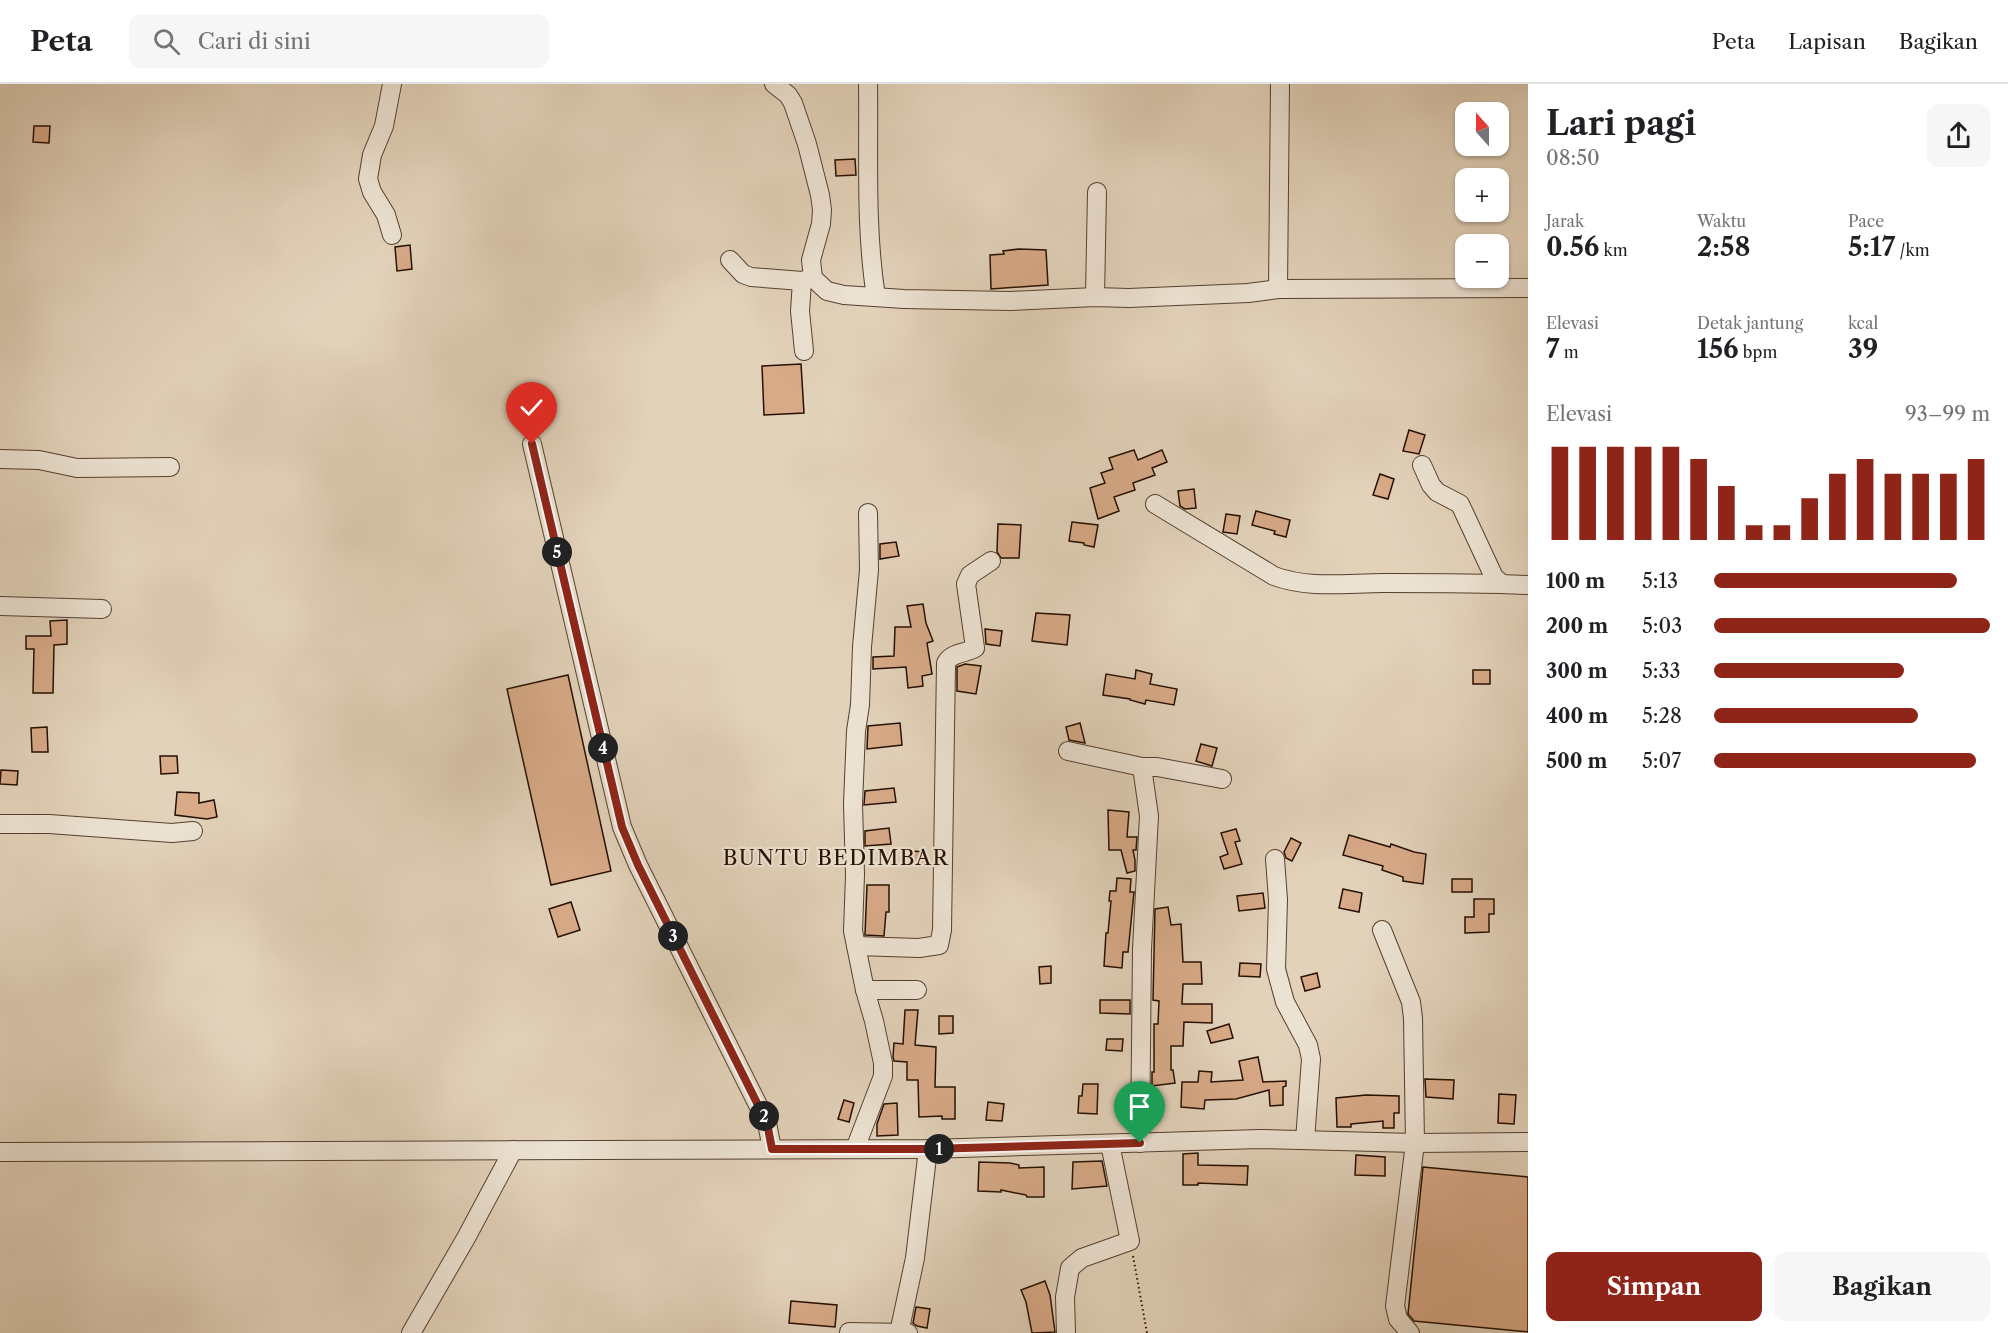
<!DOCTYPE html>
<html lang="id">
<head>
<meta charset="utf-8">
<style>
  :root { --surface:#fff; --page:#f6f6f6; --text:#202124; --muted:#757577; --line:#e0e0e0; --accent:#8f2418 }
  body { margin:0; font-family:"Libre Caslon Text",serif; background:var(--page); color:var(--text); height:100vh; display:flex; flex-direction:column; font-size:22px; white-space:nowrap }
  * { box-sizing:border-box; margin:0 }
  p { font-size:20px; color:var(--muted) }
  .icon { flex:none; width:33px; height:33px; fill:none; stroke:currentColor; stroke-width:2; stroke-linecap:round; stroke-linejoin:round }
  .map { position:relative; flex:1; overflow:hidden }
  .panel { display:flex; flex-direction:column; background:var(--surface); width:480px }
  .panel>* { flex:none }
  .needle { width:39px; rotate:339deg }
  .fabs { position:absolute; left:1455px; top:18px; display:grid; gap:12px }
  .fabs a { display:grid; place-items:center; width:54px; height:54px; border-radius:12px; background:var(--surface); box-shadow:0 2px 4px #0004; font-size:30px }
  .pin { position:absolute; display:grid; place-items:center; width:51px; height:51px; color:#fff; margin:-62px -26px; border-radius:50% 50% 50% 0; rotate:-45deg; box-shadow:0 0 6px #0007 }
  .pin .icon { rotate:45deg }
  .km { position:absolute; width:30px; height:30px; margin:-15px; border-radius:50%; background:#222; color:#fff; font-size:16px; line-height:30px; text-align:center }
  .round { display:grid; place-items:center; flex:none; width:63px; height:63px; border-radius:12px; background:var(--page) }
  .overview { display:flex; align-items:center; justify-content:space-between; height:102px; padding:0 18px }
  h1 { font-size:33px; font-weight:700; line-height:45px }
  .stats { display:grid; grid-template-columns:repeat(3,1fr); gap:9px; height:102px; padding:6px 18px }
  .stats div { display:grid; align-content:center }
  .stats b { font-size:26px; font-weight:700 }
  .stats small { font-size:16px; font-weight:400 }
  .stats p { font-size:16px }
  .chart { height:168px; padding:12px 18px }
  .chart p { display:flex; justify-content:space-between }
  .chart svg { width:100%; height:108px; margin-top:6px; stroke:var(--accent); stroke-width:6 }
  .cta { display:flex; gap:12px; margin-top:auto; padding:12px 18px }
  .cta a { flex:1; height:69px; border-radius:12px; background:var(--accent); color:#fff; font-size:24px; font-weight:700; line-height:69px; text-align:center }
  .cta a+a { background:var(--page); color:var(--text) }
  ul { padding:0 18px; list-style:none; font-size:20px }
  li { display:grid; grid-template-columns:96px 72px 1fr; align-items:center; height:45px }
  li i { height:15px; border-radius:8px; background:var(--accent) }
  header { display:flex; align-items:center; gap:36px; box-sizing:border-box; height:84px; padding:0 30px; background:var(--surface); border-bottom:2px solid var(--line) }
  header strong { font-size:28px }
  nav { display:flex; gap:33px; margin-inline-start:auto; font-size:21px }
  .search { width:420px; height:54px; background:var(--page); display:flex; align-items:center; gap:15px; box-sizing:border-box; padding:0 21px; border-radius:12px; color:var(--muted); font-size:22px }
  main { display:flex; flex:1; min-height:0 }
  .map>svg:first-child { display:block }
  .building { fill:#d8aa88; stroke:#261001; stroke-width:1.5 }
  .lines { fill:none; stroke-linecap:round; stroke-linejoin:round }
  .minor-casing { stroke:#55402f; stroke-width:20 }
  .path { stroke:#261001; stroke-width:2; stroke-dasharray:1.5 3; stroke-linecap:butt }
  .minor { stroke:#ece2d2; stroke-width:18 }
  .route-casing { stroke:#fff; stroke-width:12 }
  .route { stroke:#8f2418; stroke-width:8 }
  .labels { text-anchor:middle; stroke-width:4.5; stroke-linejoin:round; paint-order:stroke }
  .quarter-label { font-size:21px; letter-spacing:1.5px; fill:#261001; stroke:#ece2d2 }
</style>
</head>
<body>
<header>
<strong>Peta</strong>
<div class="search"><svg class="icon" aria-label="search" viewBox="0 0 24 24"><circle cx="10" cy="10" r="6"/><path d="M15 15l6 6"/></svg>Cari di sini</div>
<nav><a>Peta</a><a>Lapisan</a><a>Bagikan</a></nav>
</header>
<main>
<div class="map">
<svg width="1528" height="1249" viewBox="0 0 1528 1249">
  <rect width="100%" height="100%" fill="#e2d2ba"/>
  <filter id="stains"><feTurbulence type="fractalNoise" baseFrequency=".00333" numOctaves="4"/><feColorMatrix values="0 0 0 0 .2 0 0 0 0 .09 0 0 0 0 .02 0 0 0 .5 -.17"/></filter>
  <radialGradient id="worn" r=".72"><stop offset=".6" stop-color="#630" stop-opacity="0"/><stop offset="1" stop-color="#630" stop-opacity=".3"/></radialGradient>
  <g class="building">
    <path d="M34,42h16l-1,17 -16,-1z"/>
    <path d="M855,75l1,16 -20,1 -1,-16z"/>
    <path d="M410,161l2,24 -15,2 -2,-24z"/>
    <path d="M1019,165l27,1 2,35 -57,4 -1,-34 14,-1 -1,-3z"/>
    <path d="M801,280l3,49 -40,2 -2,-49z"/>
    <path d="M1409,346l16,5 -6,19 -16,-3z"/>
    <path d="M1134,366l4,10 24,-10 5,12 -15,6 3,7 -22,8 2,7 -21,7 5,14 -21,8 -8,-31 15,-5 -4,-10 12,-4 -4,-11z"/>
    <path d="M1380,390l14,5 -6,20 -15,-4z"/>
    <path d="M1194,405l2,19 -11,1 -5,-3 -2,-15z"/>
    <path d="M1256,427l34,9 -4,17 -12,-3 1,-3 -23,-6z"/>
    <path d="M1226,430l14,2 -3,18 -14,-2z"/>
    <path d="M1072,438l26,3 -4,22 -10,-2v-2l-15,-2z"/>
    <path d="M998,440l23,1 -2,33h-18l-4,-6z"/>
    <path d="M896,458l3,14 -19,3v-15z"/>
    <path d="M923,520l3,19 7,18 -6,2 5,31 -10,2 1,10 -15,2 -2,-21 -33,2v-12l21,-1 1,-29h16l-4,-21z"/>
    <path d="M1036,529l34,2 -3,30 -35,-4z"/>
    <path d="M67,536v24l-13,1 -1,48h-20l1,-44h-8v-13h25l-1,-15z"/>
    <path d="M985,545l17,2 -2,15 -14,-2z"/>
    <path d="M965,580l16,2 -5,28 -19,-3v-24z"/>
    <path d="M1136,586l16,4 -2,10 27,5 -3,16 -28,-5 -1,4 -15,-4v-1l-27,-4 3,-21 29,5z"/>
    <rect x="1473" y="586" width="17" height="14"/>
    <path d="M568,591l43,196 -60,14 -44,-196z"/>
    <path d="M900,639l2,22 -35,4 1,-23z"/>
    <path d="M1080,639l5,20 -16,-3 -3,-13z"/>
    <path d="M47,643l1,25h-16l-1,-24z"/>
    <path d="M1201,660l16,4 -5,18 -16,-5z"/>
    <path d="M160,672h17l1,17 -17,1z"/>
    <path d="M1,686l17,1 -1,14 -17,-1z"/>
    <path d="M894,704l2,14 -32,3 1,-14z"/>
    <path d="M177,708l22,1v10l15,-3 3,17 -10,2 -32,-4z"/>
    <path d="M1108,726l21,2 -2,25h10l-1,13h-3l2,10v11l-8,2 -6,-23h-12z"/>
    <path d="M889,744l2,16 -26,2v-15z"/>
    <path d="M1236,745l4,12 -5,1 7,22 -18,5 -4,-12 8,-3 -7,-21z"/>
    <path d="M1349,751l41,12 1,-3 23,8 12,2 -3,30 -20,-3v-4l-21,-7 1,-4 -40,-11z"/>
    <path d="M1291,754l10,5 -9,18 -6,-3 -2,-6z"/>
    <path d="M911,767l15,1v12h-16z"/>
    <path d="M1117,794l14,1 -1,13h4l-6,60h-5l-1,16 -18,-2 2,-33h2l3,-32h-2l1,-10h6z"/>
    <rect x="1452" y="795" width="20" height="13"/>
    <path d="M867,801h22v27h-3l-2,24 -19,-1z"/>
    <path d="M1343,805l19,4 -3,19 -20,-4z"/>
    <path d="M1263,809l2,15 -26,3 -2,-15z"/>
    <path d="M1474,815h20v15h-5v18l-24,1v-16h9z"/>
    <path d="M571,818l9,28 -22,7 -9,-28z"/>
    <path d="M1168,823l3,18 10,-1 2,38h18l1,22h-19l-1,20h30v19l-28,-1 -1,24h-12v24h2l2,13 -23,3v-14h2v-48h4l1,-23 -6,-1 2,-91z"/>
    <path d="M1240,879l21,1 -1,13 -21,-1z"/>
    <path d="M1051,882v17l-11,1 -1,-17z"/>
    <path d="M1317,889l3,14 -15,4 -4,-14z"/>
    <path d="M1100,916h30v14l-30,-1z"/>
    <path d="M905,926h13l-3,35 21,2 -1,40h20v32h-13v-3l-23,1 -1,-37h-11v-18l-13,-1 -1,-4 1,-14 9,1z"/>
    <path d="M939,932h14v17l-14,1z"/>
    <path d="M1229,940l4,14 -22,5 -4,-12z"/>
    <path d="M1107,955h16l-1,12 -16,-1z"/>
    <path d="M1258,973l5,25 23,-1v5l-3,1v18l-13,1 -1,-16 -33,9 -31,1 -1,9 -23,-2 1,-25h16l1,-11 13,1 -1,10 32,-2 -4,-19z"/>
    <path d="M1425,995l29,1 -1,19 -27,-2z"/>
    <path d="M1083,1000h15l-1,30 -19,-1 1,-17h3z"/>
    <path d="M1499,1010l17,1 -2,29 -16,-1z"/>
    <path d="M1366,1011l33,1v17h-5v15h-11v-7l-32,3v3h-14l-1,-29z"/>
    <path d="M844,1016l10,3 -5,19 -11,-3z"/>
    <path d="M988,1018l16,2 -2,17 -16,-1z"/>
    <path d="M897,1019l1,32 -21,1v-12l7,-20z"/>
    <path d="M1198,1069v12l50,1 -1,19 -49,-2v2h-15v-31z"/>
    <path d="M1356,1071l29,2v19l-30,-1z"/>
    <path d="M1102,1077l5,25 -35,3 1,-27z"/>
    <path d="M979,1078l31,1 9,2v3l25,-1v30h-17l-1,-2 -25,-5v2l-23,-1z"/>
    <path d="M1423,1083l105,10v155l-114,-11 -6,-7z"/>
    <path d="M1045,1197l5,14 5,37 -23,1 -6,-31 -5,-12z"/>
    <path d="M791,1217l46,4 -2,22 -46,-4z"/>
    <path d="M916,1223l14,2 -3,19 -10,-2 -4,-3z"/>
  </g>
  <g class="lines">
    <defs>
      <g id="minor">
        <path d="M392,0l-8,42 -12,29 -4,24 4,13 14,23 6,20"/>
        <path d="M774,0l14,11 5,8 14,41 13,51 2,15 -1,14 -10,36 2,18 14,13 17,4 60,4 106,2 85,-4 34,1 119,-5 30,-4 250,-1"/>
        <path d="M868,0c1,71 -3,143 8,213"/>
        <path d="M730,176l13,14 8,3 51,4 11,-3"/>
        <path d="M802,197l-2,30 4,40"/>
        <path d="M1278,205l2,-205"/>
        <path d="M1095,213l2,-105"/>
        <path d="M532,360l90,383 16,38 129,258 5,26"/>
        <path d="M0,375l39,1 38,8 93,-1"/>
        <path d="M1422,381l9,20 6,7 23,12 34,73 7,6"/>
        <path d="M1155,420l119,72c35,13 73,7 110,7 48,0 96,0 144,2"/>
        <path d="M0,522l102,3"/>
        <path d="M1068,667l74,16 7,49 -7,133 -2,194"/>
        <path d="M1142,683h15l65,12"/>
        <path d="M0,740h49l123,9 21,-2"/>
        <path d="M1275,775l3,41 -2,69 9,33 23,43 3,14 -6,81"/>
        <path d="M1382,846l29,72 2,16 2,125 -20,163 3,13 12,14"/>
        <path d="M856,862l63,2 20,-3 3,-15 4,-267c6,-11 19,-9 29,-15l-9,-64 4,-9 21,-14"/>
        <path d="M865,906h52"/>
        <path d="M855,1065l28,-73v-13l-9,-42 -9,-31 -12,-59 2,-56 -2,-71 3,-73 4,-26 2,-58 7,-77 -1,-57"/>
        <path d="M0,1068l928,-3 332,-10 155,4 113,-1"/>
        <path d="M849,1248l59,1"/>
        <path d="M411,1249l55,-95 47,-88"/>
        <path d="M899,1249l16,-75 13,-109"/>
        <path d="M1066,1249l-1,-36 5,-29 12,-10 48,-17 -20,-97"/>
      </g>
    </defs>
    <use href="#minor" class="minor-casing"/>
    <path class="path" d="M1133,1172l14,77"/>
    <use href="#minor" class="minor"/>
  </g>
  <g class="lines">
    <defs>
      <path id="route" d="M532,360l90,383 16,38 129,258 5,26h156l212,-6"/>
    </defs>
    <use href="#route" class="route-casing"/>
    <use href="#route" class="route"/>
  </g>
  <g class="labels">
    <g class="quarter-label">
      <text x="836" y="781">BUNTU BEDIMBAR</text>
    </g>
  </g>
  <rect width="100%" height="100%" filter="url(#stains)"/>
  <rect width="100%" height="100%" fill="url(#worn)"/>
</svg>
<div class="fabs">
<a><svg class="needle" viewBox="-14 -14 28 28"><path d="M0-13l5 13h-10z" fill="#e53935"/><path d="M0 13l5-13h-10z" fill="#757577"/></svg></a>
<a>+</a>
<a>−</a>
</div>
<div class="pin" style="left:1140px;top:1059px;background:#1e9e55"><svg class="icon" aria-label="arrive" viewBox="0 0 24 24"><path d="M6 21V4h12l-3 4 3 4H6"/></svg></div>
<div class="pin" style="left:532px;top:360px;background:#d93025"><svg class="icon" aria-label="check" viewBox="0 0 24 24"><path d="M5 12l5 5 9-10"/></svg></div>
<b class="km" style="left:939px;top:1065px">1</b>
<b class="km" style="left:764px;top:1032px">2</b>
<b class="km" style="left:673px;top:852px">3</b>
<b class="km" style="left:603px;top:664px">4</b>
<b class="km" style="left:557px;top:468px">5</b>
</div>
<section class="panel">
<div class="overview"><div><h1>Lari pagi</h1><p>08:50</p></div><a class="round"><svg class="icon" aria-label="share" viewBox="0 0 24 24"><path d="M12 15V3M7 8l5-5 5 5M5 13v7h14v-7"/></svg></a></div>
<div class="stats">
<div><p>Jarak</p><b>0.56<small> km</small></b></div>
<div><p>Waktu</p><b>2:58</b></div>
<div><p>Pace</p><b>5:17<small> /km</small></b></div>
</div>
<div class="stats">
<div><p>Elevasi</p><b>7<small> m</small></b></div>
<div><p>Detak jantung</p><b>156<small> bpm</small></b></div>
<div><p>kcal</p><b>39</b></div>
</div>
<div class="chart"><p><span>Elevasi</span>93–99 m</p>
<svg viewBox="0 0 160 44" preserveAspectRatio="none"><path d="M5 44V6M15 44V6M25 44V6M35 44V6M45 44V6M55 44V11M65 44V22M75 44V38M85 44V38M95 44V27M105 44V17M115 44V11M125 44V17M135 44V17M145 44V17M155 44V11"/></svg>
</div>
<ul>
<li><b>100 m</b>5:13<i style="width:88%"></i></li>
<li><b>200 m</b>5:03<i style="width:100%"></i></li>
<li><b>300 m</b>5:33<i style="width:69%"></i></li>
<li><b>400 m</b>5:28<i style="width:74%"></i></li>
<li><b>500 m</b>5:07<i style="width:95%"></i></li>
</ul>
<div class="cta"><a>Simpan</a><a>Bagikan</a></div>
</section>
</main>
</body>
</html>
